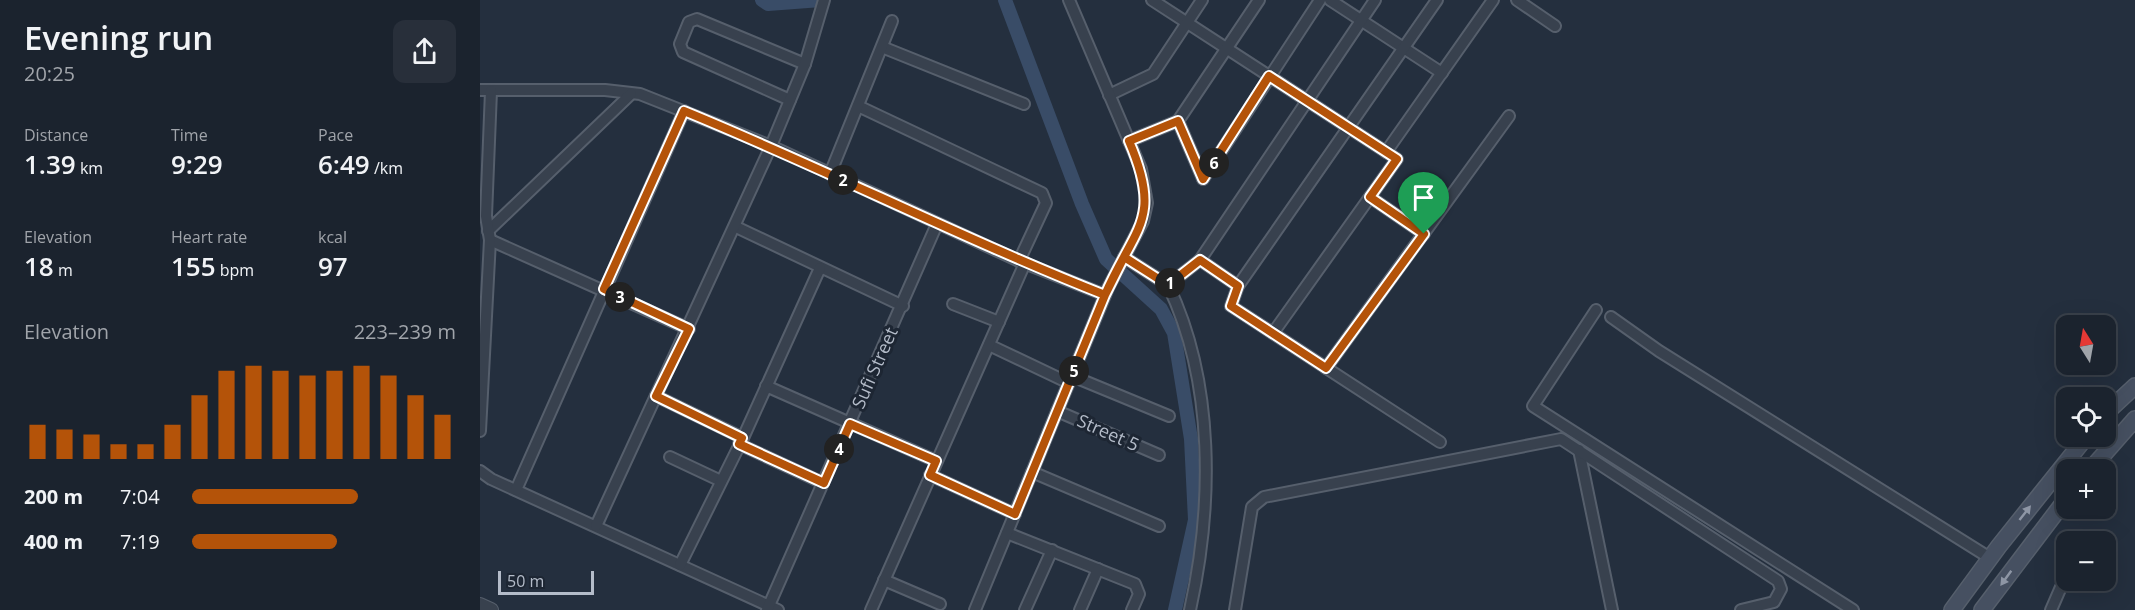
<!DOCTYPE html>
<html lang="en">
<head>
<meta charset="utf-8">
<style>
  :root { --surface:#1b232e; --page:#282f3a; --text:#f1f3f6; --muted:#a0a4aa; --line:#39404a; --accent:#b45309 }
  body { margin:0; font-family:"Open Sans",sans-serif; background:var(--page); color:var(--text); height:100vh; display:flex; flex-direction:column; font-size:22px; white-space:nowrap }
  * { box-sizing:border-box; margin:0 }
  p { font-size:20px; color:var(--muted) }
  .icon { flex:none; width:33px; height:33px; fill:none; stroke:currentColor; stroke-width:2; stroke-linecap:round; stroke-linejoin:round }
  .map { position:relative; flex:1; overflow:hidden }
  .details { display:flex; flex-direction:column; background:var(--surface); width:480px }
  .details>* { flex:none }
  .needle { width:39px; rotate:349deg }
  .buttons { position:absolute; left:1576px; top:315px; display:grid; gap:12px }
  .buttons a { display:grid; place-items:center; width:60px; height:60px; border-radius:12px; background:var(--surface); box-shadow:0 6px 24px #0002,0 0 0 2px var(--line); font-size:30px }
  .scale { position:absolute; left:18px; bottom:15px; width:96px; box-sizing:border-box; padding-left:6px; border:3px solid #b4bcc9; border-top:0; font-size:16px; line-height:21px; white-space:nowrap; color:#b4bcc9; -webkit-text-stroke:4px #1d2633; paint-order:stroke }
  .pin { position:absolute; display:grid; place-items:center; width:51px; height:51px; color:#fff; margin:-62px -26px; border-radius:50% 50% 50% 0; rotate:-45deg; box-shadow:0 0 6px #0007 }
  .pin .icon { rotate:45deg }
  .km { position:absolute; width:30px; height:30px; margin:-15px; border-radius:50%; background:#222; color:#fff; font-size:16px; line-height:30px; text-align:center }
  .round { display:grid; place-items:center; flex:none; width:63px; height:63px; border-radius:12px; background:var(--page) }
  .overview { display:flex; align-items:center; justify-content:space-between; height:102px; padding:0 24px }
  h1 { font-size:33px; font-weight:600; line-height:45px }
  .stats { display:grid; grid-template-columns:repeat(3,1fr); gap:9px; height:102px; padding:6px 24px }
  .stats div { display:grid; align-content:center }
  .stats b { font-size:26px; font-weight:600 }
  .stats small { font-size:16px; font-weight:400 }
  .stats p { font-size:16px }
  .chart { height:168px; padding:12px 24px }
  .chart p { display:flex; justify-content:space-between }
  .chart svg { width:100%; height:108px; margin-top:6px; stroke:var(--accent); stroke-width:6 }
  ul { padding:0 24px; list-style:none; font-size:20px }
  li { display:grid; grid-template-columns:96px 72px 1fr; align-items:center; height:45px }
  li i { height:15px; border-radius:8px; background:var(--accent) }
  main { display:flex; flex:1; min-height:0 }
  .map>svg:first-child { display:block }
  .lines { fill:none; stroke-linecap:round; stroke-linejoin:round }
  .canal { stroke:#394c67; stroke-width:14 }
  .minor-casing { stroke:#565f6c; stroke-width:14 }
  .tertiary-casing { stroke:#565f6c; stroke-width:16 }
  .secondary-casing { stroke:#565f6c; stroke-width:18 }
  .minor { stroke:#38414e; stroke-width:10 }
  .tertiary { stroke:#38414e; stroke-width:14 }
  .secondary { stroke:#465061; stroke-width:15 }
  .oneway { fill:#8e96a5 }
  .route-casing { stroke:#fff; stroke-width:12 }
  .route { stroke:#b45309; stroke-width:8 }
  .labels { text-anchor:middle; stroke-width:6; stroke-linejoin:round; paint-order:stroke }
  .street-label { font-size:18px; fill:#b4bcc9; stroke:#1d2633 }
</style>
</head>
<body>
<main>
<section class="details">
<div class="overview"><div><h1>Evening run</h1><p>20:25</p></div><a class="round"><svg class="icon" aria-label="share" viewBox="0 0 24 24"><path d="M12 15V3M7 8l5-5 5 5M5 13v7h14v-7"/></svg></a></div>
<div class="stats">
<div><p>Distance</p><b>1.39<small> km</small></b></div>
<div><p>Time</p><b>9:29</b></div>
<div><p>Pace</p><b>6:49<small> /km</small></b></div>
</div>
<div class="stats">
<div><p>Elevation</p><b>18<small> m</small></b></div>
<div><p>Heart rate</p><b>155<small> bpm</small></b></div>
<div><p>kcal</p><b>97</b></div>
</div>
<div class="chart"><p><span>Elevation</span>223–239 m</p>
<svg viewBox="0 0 160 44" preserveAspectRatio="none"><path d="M5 44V30M15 44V32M25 44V34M35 44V38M45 44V38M55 44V30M65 44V18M75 44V8M85 44V6M95 44V8M105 44V10M115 44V8M125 44V6M135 44V10M145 44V18M155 44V26"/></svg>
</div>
<ul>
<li><b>200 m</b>7:04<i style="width:63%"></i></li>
<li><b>400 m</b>7:19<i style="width:55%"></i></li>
</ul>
</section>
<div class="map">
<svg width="1655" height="610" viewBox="0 0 1655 610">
  <rect width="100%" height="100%" fill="#242f3e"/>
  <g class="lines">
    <g class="canal">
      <path d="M282,0l6,4 53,-4"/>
      <path d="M525,0l77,204 24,55 55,50 13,24 17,106 4,81 -20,90"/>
    </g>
    <defs>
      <g id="minor">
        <path d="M672,0l245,159 -124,174"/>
        <path d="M850,0l112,73"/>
        <path d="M1037,0l38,26"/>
        <path d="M402,47l142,57"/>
        <path d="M0,90h125l35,4 131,52 248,115 86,34"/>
        <path d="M629,95l44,-21 49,-74"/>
        <path d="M310,100l-107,-48 -3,-8 9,-22 8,-3 108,45"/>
        <path d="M378,106l184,87 4,10 -27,58"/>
        <path d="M698,121l25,58"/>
        <path d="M649,141l49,-20 81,-121"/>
        <path d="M906,152l107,-152"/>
        <path d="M350,174l62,-153"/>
        <path d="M723,179l117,-179"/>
        <path d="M890,197l54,37"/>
        <path d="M256,227l167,79"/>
        <path d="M8,231l143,-137"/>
        <path d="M10,240l199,89"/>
        <path d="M644,257l44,28 32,-25 38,26 -7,20 209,136"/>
        <path d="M720,260l175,-260"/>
        <path d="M688,285c47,98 45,221 22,325"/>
        <path d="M758,286l199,-286"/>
        <path d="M473,304l46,18"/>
        <path d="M1116,310l-63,96 320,204"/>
        <path d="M1131,317l48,34 331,207"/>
        <path d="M509,345l80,38"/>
        <path d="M846,368l183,-252"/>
        <path d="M592,376l97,40"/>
        <path d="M286,386l170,75"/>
        <path d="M176,396l87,42"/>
        <path d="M577,411l102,44"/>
        <path d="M0,431l10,-191 -4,-24 5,-125"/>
        <path d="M259,444l84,39"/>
        <path d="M1099,450l33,160"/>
        <path d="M190,457l51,24"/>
        <path d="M0,471l11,8 287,131"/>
        <path d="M552,472l127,54"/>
        <path d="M450,475l85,39"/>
        <path d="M36,490l168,-379"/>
        <path d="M116,526l175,-380 34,-82 19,-64"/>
        <path d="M527,533l128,51 4,10 -7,16"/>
        <path d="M200,565l63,-127 77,-170"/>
        <path d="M404,580l56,24"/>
        <path d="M287,610l170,-386"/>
        <path d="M391,610l154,-347"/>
        <path d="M495,610l133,-322 35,-67 4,-18 -6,-34 -72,-169"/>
        <path d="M545,610l27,-60"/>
        <path d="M600,610l18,-41"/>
        <path d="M755,610l17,-103 12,-10 297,-58 217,142 3,8 -7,13 -33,8"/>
        <path d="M1571,610l10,-23"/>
      </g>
      <path id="tertiary" d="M0,605l11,5"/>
      <g id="secondary">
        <path d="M1626,413l29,-27"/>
        <path d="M1610,470l45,-51"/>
        <path d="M1472,610l47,-64 88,-110"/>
        <path d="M1502,610l85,-112"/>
      </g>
    </defs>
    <use href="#minor" class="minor-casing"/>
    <use href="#tertiary" class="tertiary-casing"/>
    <use href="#secondary" class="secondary-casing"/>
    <use href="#minor" class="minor"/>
    <use href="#tertiary" class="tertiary"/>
    <use href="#secondary" class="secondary"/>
  </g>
  <defs><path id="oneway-solid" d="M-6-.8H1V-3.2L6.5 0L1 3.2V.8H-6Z" transform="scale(1.5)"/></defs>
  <g class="oneway">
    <use href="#oneway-solid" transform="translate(1545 513) rotate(-52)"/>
    <use href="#oneway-solid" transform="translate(1526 578) rotate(126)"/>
  </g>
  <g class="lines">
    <defs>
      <path id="route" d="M944,234l-98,134 -95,-62 7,-20 -38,-26 -32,25 -44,-28 -19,38c-142,-56 -279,-126 -421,-184l-80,178 85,40 -33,67 86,42 -3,6 85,39 26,-59 86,37 -6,14 85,39 90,-219c30,-69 58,-75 24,-154l49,-20 25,58 66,-103 128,83 -27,38 54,37"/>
    </defs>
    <use href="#route" class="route-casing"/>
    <use href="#route" class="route"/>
  </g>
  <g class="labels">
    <g class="street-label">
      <text transform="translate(395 368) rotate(-66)" y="6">Sufi Street</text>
      <text transform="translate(628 433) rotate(24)" y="6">Street 5</text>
    </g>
  </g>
</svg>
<div class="buttons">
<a><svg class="needle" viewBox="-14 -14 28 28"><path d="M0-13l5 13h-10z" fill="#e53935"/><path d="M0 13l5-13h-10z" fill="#a0a4aa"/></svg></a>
<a><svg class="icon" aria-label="locate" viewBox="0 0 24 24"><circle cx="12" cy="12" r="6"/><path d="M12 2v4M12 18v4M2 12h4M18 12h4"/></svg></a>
<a>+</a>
<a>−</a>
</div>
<div class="scale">50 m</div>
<div class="pin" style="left:944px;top:234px;background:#1e9e55"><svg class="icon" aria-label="arrive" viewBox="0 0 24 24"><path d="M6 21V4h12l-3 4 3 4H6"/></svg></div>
<b class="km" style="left:690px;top:283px">1</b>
<b class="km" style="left:363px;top:180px">2</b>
<b class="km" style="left:140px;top:297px">3</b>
<b class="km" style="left:359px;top:449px">4</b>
<b class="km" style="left:594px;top:371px">5</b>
<b class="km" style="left:734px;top:163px">6</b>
</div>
</main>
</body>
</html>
